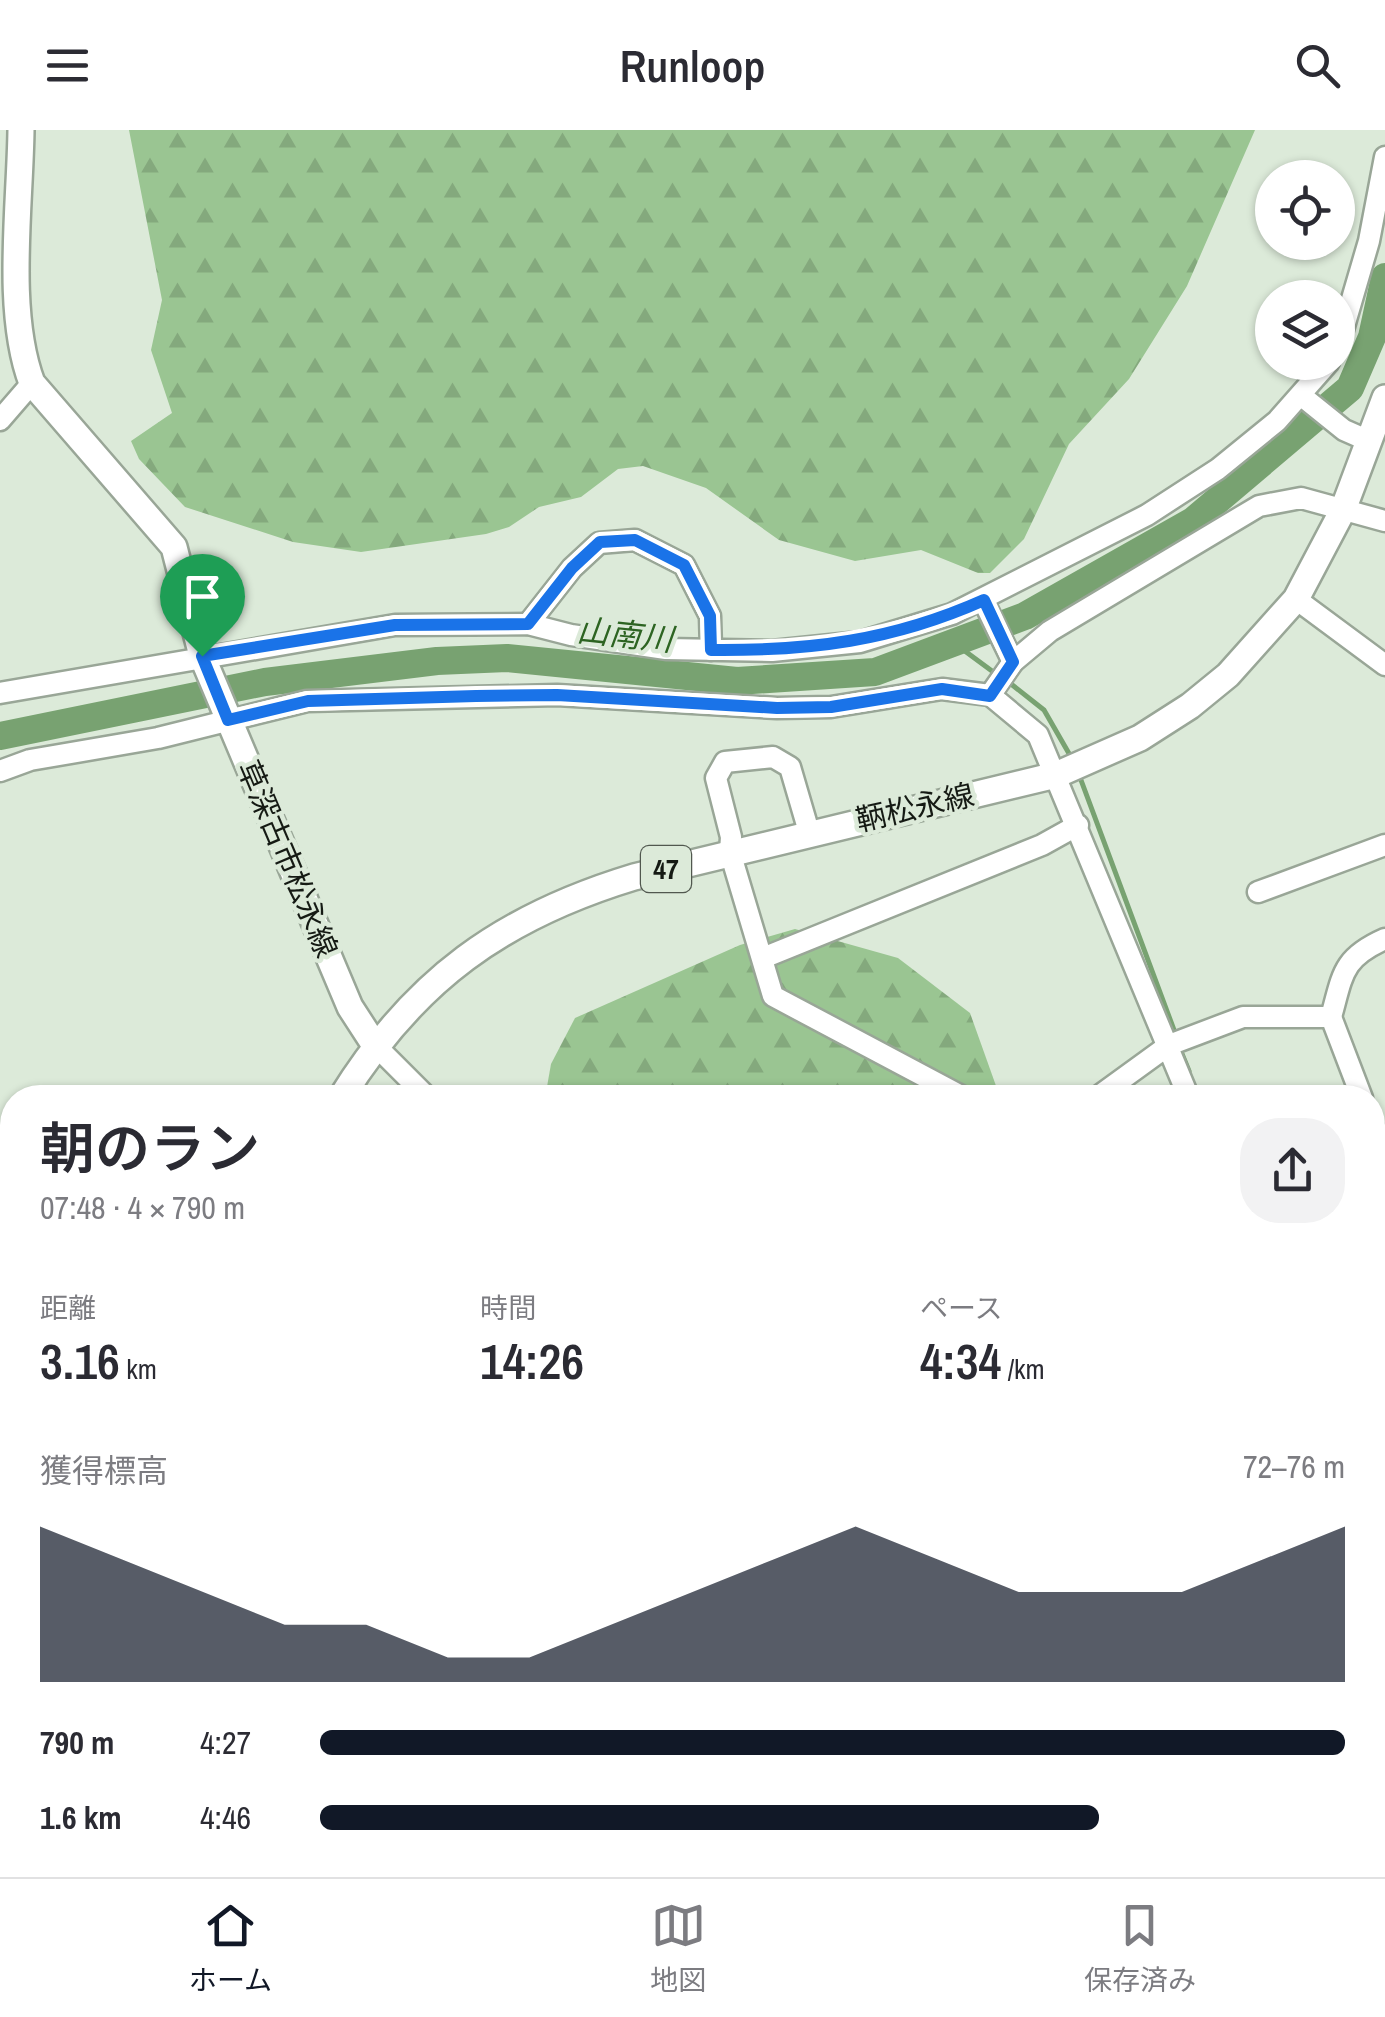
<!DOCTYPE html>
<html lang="ja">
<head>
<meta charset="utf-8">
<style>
  :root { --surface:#fff; --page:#f2f2f3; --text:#2b2b33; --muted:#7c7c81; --line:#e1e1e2; --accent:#111827 }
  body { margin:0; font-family:"Archivo Narrow","Noto Sans JP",sans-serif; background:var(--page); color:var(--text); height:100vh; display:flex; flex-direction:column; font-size:38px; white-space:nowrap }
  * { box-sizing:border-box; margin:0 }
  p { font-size:32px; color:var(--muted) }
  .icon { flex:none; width:55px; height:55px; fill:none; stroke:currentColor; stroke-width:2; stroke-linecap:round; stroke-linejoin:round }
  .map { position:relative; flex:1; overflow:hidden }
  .sheet { position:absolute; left:0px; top:955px; width:1385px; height:792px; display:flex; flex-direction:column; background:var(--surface); border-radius:40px 40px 0 0; box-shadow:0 2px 8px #0004 }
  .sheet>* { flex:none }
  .buttons { position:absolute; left:1255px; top:30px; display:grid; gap:20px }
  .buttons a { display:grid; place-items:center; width:100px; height:100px; border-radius:50%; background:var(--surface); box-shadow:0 2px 8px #0004; font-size:50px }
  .pin { position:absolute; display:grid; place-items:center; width:85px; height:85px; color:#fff; margin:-102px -42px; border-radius:50% 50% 50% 0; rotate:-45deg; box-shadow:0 0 10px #0007 }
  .pin .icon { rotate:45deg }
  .round { display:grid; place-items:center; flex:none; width:105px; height:105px; border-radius:40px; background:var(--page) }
  .headline { display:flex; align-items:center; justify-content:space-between; height:170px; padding:0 40px }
  h1 { font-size:55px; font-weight:600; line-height:75px }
  .metrics { display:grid; grid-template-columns:repeat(3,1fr); gap:15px; height:170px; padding:10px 40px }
  .metrics div { display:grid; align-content:center }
  .metrics b { font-size:50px; font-weight:600 }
  .metrics small { font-size:28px; font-weight:400 }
  .metrics p { font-size:28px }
  .chart { height:280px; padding:20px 40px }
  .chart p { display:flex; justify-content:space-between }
  .chart svg { width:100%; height:180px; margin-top:10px; fill:var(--accent); opacity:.7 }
  ul { padding:0 40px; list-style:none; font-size:32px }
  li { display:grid; grid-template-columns:160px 120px 1fr; align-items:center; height:75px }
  li i { height:25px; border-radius:12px; background:var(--accent) }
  header { display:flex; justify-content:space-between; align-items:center; height:130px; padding:0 40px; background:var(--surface); font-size:45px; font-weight:600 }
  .tabs { display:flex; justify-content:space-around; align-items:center; height:140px; border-top:2px solid var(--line); background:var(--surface); font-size:28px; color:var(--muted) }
  .tabs a { display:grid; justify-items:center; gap:5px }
  .tabs .on { color:var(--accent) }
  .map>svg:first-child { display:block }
  .built { fill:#cbdfc8 }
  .forest { fill:url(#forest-firs) }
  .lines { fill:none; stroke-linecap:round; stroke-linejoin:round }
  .stream { stroke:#78a271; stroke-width:5 }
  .river { stroke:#78a271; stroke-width:28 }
  .minor-casing { stroke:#99a697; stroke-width:25 }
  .major-casing { stroke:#99a697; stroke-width:30 }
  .minor { stroke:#fff; stroke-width:20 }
  .major { stroke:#fff; stroke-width:25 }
  .route-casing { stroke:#fff; stroke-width:20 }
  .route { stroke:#1a73e8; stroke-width:12 }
  .labels { text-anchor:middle; stroke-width:9; stroke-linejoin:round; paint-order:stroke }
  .shield { fill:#dcead9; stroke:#51584f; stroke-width:2.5 }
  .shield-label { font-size:28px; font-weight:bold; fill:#151a14 }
  .street-label { font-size:30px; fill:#151a14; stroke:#dcead9 }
  .water-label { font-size:32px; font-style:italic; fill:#2d6422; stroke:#dcead9 }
</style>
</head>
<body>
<header><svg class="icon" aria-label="menu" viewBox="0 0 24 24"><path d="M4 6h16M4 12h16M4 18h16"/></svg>Runloop<svg class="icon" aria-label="search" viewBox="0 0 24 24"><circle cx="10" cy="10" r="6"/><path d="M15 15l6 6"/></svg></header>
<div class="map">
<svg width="1385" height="1747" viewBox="0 0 1385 1747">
  <defs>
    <pattern id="forest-firs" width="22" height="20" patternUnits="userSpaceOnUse" patternTransform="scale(2.5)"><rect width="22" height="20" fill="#9ac592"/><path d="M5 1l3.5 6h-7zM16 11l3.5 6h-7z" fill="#84a97d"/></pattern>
  </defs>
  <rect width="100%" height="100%" fill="#dcead9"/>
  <path class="built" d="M0,1147l12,8v186l-12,22z"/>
  <g class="forest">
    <path d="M129,0h1126l-68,156 -58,93 -60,65 -45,95 -34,34h-12l-57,-23 -66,11 -76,-21 -73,-52 -63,-22 -25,3 -37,28 -42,10 -30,20 -23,7 -125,18 -68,-10 -108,-35 -46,-48 -8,-18 41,-28 -21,-63 11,-50z"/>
    <path d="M795,799l103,29 72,55 30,84 -455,1 6,-34 24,-46 165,-73z"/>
    <path d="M616,1735h226l4,12h-242z"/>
  </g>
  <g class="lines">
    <g class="stream">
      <path d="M954,513l42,31"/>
      <path d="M1006,550l38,30 27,47"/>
      <path d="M1078,642l99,266"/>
      <path d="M1180,919l9,22"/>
      <path d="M1372,1444l13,34"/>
    </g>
    <path class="river" d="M0,606l265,-54 172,-21 70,-3 230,23 138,-9 150,-56 168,-95 157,-133 22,-51 13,-60"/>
    <defs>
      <g id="minor">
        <path d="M1338,217l31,-106 16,-84"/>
        <path d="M1303,267l41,33 25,11"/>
        <path d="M0,290l32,-37"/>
        <path d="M1296,469l89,66"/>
        <path d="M983,470l30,62"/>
        <path d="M528,494l44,-56 27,-25 36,-3 49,25 26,51 1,34"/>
        <path d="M0,563l395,-68 133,-1 43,11 95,14 106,2 88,-9 92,-28 195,-99 71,-46 59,-48 52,-59"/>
        <path d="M990,565l48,40 151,363"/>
        <path d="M0,641l30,-11 128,-22 149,-37 250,-6 220,13 54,-1 111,-18 48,6 23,-33 37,-31 209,-125 42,-8 84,23"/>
        <path d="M809,702l-19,-65 -17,-10 -48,5 -9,16 15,59 -1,15 43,144 192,102"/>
        <path d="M1258,762l127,-47"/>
        <path d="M763,828l279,-113 36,-20"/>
        <path d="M1331,887l31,81"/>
        <path d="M374,914l54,54"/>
        <path d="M1096,968l73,-53 74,-28h88c12,-43 11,-59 54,-78"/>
        <path d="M1372,995l13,33"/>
        <path d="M0,1130l12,8"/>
        <path d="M0,1370l12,-21"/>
        <path d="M1372,1477l13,36"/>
        <path d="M1372,1523l13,5"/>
        <path d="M0,1659l12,8"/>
        <path d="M120,1735l19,12"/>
        <path d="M989,1735l1,12"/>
        <path d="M1136,1735v12"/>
        <path d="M437,1747l12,-12"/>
        <path d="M813,1747l4,-12"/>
      </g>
      <g id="major">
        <path d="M21,0c-1,77 -16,182 11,253l142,164 28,109 148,351 24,37"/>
        <path d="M341,968c73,-118 161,-181 293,-221l422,-102 84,-37 50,-32 38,-31 68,-76 47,-89 42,-112"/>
        <path d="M0,1525l12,-21"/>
      </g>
    </defs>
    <use href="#minor" class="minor-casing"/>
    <use href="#major" class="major-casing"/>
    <use href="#minor" class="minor"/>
    <use href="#major" class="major"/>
  </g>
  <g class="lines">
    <defs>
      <path id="route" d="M635,410l49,25 26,51 1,34c99,1 181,-9 273,-50l29,62 -23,34 -48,-7 -111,18 -54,1 -220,-13 -81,1 -168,5 -80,19 -26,-64 193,-31 133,-1 44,-56 28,-26z"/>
    </defs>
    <use href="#route" class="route-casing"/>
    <use href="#route" class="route"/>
  </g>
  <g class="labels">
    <rect class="shield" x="641" y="716" width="50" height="46" rx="8"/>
    <g class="shield-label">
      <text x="666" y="749">47</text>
    </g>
    <g class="street-label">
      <text transform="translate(915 678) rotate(-13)" y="10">鞆松永線</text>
      <text transform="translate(287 729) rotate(67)" y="10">草深古市松永線</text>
    </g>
    <g class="water-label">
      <text transform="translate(625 505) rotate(6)" y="11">山南川</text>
    </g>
  </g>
</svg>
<div class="buttons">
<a><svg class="icon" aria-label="locate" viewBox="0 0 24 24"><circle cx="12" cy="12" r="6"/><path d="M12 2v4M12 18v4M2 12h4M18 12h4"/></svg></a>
<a><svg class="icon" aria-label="layers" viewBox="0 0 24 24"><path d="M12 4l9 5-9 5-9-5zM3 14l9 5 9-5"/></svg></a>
</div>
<div class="pin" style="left:202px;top:526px;background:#1e9e55"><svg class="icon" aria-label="arrive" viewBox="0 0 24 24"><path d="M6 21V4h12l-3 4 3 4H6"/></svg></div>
<section class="sheet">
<div class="headline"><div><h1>朝のラン</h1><p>07:48 · 4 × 790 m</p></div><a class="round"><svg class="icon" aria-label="share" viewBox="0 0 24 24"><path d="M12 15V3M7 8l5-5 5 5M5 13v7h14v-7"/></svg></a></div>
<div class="metrics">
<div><p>距離</p><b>3.16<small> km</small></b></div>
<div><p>時間</p><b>14:26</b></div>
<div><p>ペース</p><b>4:34<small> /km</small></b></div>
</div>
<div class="chart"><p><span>獲得標高</span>72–76 m</p>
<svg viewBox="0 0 160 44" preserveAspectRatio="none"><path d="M0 44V6L10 14L20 22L30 30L40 30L50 38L60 38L70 30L80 22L90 14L100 6L110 14L120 22L130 22L140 22L150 14L160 6V44z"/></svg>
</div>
<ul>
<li><b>790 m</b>4:27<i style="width:100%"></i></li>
<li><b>1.6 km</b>4:46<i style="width:76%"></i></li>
</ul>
</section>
</div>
<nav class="tabs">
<a class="on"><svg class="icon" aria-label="home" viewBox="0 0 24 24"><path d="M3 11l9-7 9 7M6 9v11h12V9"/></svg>ホーム</a>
<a><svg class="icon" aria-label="map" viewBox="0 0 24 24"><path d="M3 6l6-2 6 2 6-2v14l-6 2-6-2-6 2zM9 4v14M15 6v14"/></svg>地図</a>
<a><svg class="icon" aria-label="saved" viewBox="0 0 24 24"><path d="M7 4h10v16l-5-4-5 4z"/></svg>保存済み</a>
</nav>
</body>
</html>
